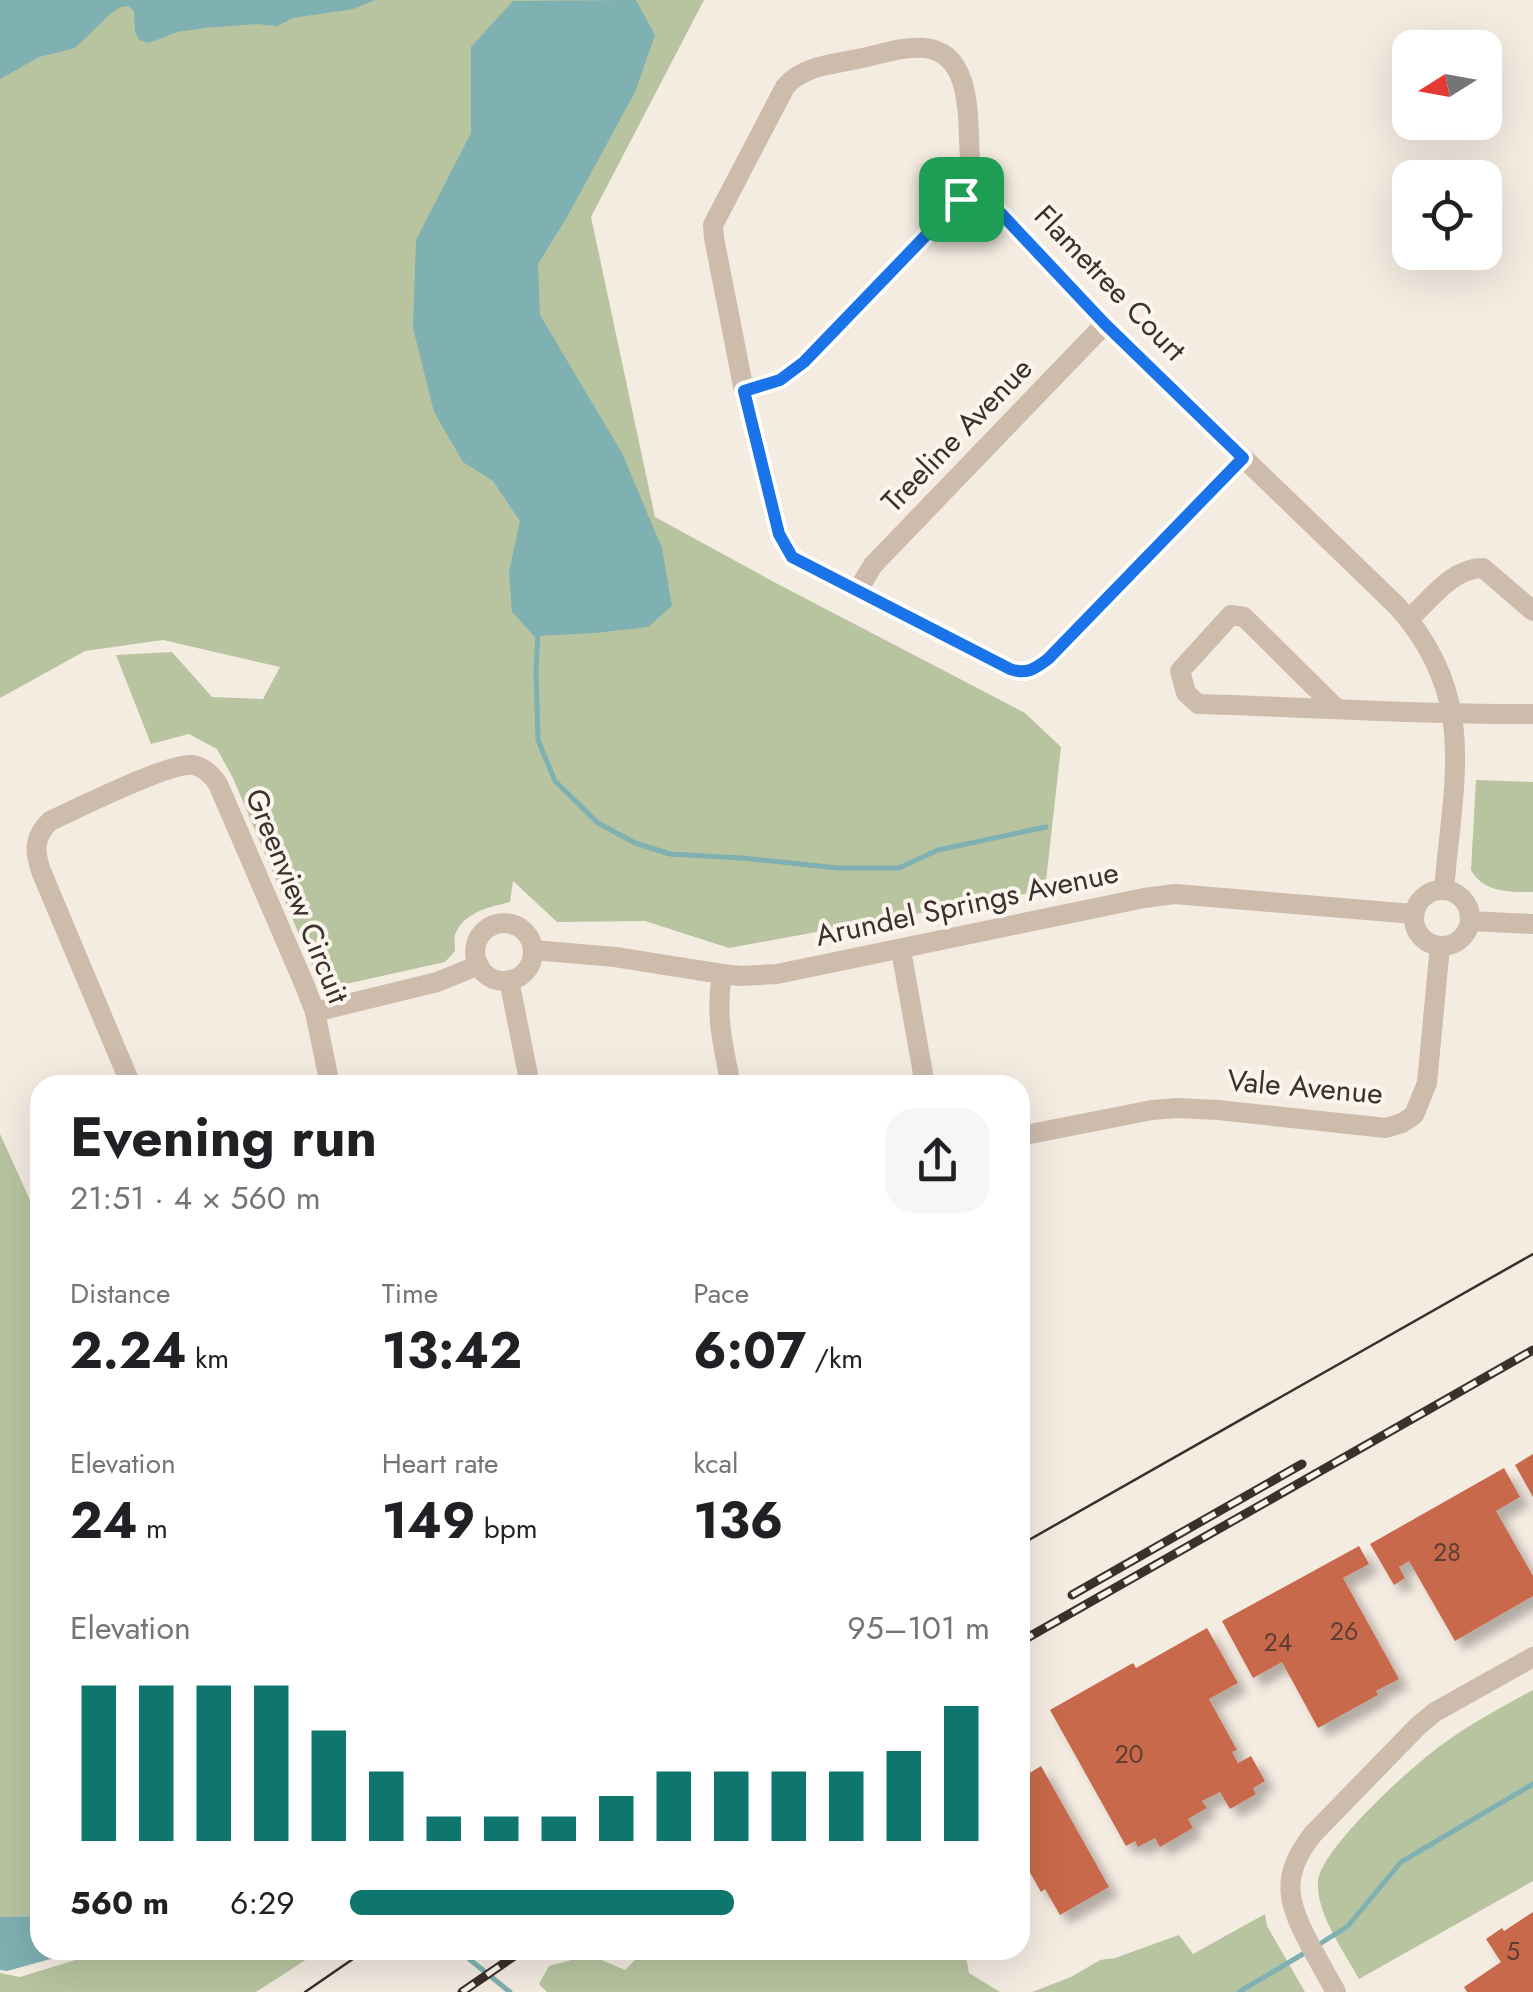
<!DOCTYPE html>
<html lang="en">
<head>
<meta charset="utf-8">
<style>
  :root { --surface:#fff; --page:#f6f6f6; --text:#202124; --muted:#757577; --accent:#0f766e }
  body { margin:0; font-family:Jost,sans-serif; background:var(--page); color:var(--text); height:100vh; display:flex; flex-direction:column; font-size:38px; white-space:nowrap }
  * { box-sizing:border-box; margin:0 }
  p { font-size:32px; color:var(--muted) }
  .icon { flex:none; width:55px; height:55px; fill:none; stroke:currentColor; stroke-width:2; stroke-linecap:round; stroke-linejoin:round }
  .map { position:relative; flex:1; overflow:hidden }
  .panel { position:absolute; left:30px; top:1075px; width:1000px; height:885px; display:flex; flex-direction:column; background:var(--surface); border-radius:30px; box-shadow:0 10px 40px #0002 }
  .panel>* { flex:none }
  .needle { width:65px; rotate:259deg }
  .controls { position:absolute; left:1392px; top:30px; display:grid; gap:20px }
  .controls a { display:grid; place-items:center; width:110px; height:110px; border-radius:20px; background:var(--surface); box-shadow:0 10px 40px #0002; font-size:50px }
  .pin { position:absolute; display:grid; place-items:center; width:85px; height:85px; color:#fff; margin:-42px; border-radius:20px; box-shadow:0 5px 15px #0006 }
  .round { display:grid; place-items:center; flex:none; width:105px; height:105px; border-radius:30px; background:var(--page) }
  .headline { display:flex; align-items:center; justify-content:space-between; height:170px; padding:0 40px }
  h1 { font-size:55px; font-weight:700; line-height:75px }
  .metrics { display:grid; grid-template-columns:repeat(3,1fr); gap:15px; height:170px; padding:10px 40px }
  .metrics div { display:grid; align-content:center }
  .metrics b { font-size:50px; font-weight:700 }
  .metrics small { font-size:28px; font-weight:400 }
  .metrics p { font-size:28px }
  .chart { height:280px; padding:20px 40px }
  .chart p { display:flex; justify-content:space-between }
  .chart svg { width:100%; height:180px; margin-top:10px; stroke:var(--accent); stroke-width:6 }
  ul { padding:0 40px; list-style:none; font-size:32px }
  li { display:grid; grid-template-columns:160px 120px 1fr; align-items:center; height:75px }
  li i { height:25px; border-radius:12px; background:var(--accent) }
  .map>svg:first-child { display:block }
  .green { fill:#b8c4a0 }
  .water { fill:#7fb0b2 }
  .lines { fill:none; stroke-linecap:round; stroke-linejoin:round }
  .stream { stroke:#7fb0b2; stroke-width:5 }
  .building { fill:#c8694b; filter:url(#shadow) }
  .street { stroke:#cdbbac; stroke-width:20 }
  .tram { stroke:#3b302b; stroke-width:2.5 }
  .rail-casing { stroke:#3b302b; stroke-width:9 }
  .rail { stroke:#fbf5ee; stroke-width:5; stroke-dasharray:15; stroke-linecap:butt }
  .route-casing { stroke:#fff; stroke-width:20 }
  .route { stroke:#1a73e8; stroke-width:12 }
  .labels { text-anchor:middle; stroke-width:8; stroke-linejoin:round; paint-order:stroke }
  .number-label { font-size:25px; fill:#5e3e33 }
  .street-label { font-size:30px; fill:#3b302b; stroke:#fbf5ee }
</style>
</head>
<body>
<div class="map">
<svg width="1533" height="1992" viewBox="0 0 1533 1992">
  <defs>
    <filter id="shadow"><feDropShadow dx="9" dy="9" stdDeviation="5" flood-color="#0004"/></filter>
  </defs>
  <rect width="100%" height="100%" fill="#f4ebe1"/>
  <g class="green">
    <path d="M0,0h704l-113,217 64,300 117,64 253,132 36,34 -16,143 -316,58 -84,-27 -88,1 -44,-41 -3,21c-20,5 -47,10 -55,33 -1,5 0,11 0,16l-10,11 -104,23 -22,-3 -86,-204 -16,-29 -28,-15 -38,10 -35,-89 56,-3 40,45 51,2 17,-32 -117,-27 -78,11 -85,47z"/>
    <path d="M1476,780l57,2v110c-24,0 -49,1 -62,-22z"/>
    <path d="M0,1134l40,88v694l-40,1z"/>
    <path d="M1533,1690v191l-174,98c-15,-28 -43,-65 -41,-98 3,-33 99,-120 129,-140 27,-19 57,-35 86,-51z"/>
    <path d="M1265,1914l2,12 38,66h-281h8l39,-15 29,-17 15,-2 64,-23 14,19z"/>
    <path d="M108,1950h213l-65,42h-256v-19l20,4z"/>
    <path d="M645,1950h320l4,23 31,19h-453l-8,-8 10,-18 41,-11 35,15z"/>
  </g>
  <g class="water">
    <path d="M0,0h375l-22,9 -60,9 -16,8 -20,-2 -52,4 -28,4 -28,11 -10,-3 -4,-8 -1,-21 -6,-5 -8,1 -12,9 -33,32 -36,9 -39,22z"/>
    <path d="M636,0l19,35 -20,57 -68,125 -29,47 2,51 82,138 40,95 10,58 -24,21 -53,6 -61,3 -22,-24 -3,-40 11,-51 -27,-40 -30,-19 -29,-50 -21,-84 3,-88 55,-107v-86l42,-46z"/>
    <path d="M40,1916v34h43l-76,21 -7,-1v-53z"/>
  </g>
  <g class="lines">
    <g class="stream">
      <path d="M538,630l-2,42 2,68 17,41 43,42 37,20 35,11 72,4 96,10h61l39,-18 108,-23"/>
      <path d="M1318,1945l30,-19 53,-64 132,-78"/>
      <path d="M458,1950l52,42"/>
      <path d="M1239,1992l69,-41"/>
    </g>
  </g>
  <g class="building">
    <path d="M1533,1454v43l-18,-32z"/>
    <path d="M1504,1468l16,29 -24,14 37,65v20l-78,45 -46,-80 -10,6 6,11 -11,7 -24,-41z"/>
    <path d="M1359,1546l10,18 -26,14 56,101 -23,12 2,4 -60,33 -36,-66 -29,16 -31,-57z"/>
    <path d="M1207,1628l31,55 -29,16 28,51 -5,2 6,11 13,-7 14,25 -12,7 3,6 -26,15 -10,-17 -18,9 5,7 -19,11 5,9 -33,19 -5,-9 -17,9 -3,-6 -9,5 -76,-136 83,-47 3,5z"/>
    <path d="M1041,1766l68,121 -49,28 -15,-26 -4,3 -21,-37v-76z"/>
    <path d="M1533,1912v80h-66l-3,-5 37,-25 -15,-23 16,-11 2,3z"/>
  </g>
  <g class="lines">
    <g class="street">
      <path d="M744,391l36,-11 24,-18 157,-163 16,-11"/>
      <path d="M1243,458l-195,201c-13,10 -22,16 -38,10l-218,-112 -13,-23 -35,-143 -30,-153 -1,-13 72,-138c18,-22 51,-23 77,-29 20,-4 41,-12 62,-10 50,4 43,74 46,110 1,10 4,20 7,30l128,136 292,282c82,91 56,174 47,284"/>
      <path d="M858,590l15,-25 232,-241"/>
      <path d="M1409,619c22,-20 43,-51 74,-51l50,43"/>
      <path d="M1336,708l-92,-91 -13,-2 -51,56 6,22 12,11c112,3 223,11 335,10"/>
      <circle cx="1442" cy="918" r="28"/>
      <path d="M1470,921l63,3"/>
      <circle cx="504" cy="952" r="29"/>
      <path d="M533,950l82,7 107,17 19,2 36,-2 367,-76 31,-4 239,20"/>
      <path d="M901,950l24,135"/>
      <path d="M722,974c-7,42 1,71 9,111"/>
      <path d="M509,980l21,105"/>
      <path d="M315,1012l122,-30 42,-17"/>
      <path d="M131,1085l-90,-214c-7,-21 -7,-34 9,-50 27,-12 119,-59 143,-56 11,2 19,10 25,19l87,202 10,26 15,73"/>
      <path d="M1020,1136l132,-26 25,-2 41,2 168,18 16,-5 12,-8 13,-32 13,-137"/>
      <path d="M1336,1992c-9,-16 -18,-32 -27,-49 -23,-43 -28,-69 4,-109l105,-108 17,-14 98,-55"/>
    </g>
    <g class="tram">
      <path d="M1020,1545l513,-291"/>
      <path d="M305,1992l61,-42"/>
    </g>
    <defs>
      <g id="rail">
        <path d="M1072,1595l230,-131"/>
        <path d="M1020,1642l513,-292"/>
        <path d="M462,1992l61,-42"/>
      </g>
    </defs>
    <use href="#rail" class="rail-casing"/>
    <use href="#rail" class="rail"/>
  </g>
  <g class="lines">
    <defs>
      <path id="route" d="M977,188l128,136 138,134 -195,201c-13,10 -22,16 -38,10l-218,-112 -13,-23 -35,-143 36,-11 24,-18 157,-163z"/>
    </defs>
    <use href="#route" class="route-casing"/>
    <use href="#route" class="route"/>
  </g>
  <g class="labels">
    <g class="number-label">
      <text x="1447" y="1561">28</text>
      <text x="1344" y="1640">26</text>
      <text x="1278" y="1651">24</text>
      <text x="1129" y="1763">20</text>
      <text x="1513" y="1960">5</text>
    </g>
    <g class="street-label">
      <text transform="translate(1110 283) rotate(46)" y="10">Flametree Court</text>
      <text transform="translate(957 435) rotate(-46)" y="10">Treeline Avenue</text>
      <text transform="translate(297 896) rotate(68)" y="10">Greenview Circuit</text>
      <text transform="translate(967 904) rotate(-12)" y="10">Arundel Springs Avenue</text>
      <text transform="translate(1305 1087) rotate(5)" y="10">Vale Avenue</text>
    </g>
  </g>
</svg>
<div class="controls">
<a><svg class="needle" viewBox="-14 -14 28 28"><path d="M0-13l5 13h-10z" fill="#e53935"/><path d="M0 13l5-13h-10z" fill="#757577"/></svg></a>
<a><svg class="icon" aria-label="locate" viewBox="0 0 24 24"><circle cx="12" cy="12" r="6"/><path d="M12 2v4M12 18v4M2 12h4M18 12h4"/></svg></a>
</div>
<div class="pin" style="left:961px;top:199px;background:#1e9e55"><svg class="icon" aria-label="arrive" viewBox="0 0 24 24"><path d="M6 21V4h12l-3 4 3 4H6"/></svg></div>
<section class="panel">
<div class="headline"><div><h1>Evening run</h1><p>21:51 · 4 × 560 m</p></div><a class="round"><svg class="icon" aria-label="share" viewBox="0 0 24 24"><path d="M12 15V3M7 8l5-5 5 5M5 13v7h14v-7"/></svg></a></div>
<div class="metrics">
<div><p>Distance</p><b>2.24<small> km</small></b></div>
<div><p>Time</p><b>13:42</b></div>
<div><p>Pace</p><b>6:07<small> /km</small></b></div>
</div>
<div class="metrics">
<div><p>Elevation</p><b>24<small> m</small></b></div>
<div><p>Heart rate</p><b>149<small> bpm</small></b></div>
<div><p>kcal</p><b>136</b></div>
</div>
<div class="chart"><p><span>Elevation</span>95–101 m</p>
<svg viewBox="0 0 160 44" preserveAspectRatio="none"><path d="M5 44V6M15 44V6M25 44V6M35 44V6M45 44V17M55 44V27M65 44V38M75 44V38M85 44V38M95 44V33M105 44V27M115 44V27M125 44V27M135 44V27M145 44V22M155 44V11"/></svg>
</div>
<ul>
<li><b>560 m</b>6:29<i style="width:60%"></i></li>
</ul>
</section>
</div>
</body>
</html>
